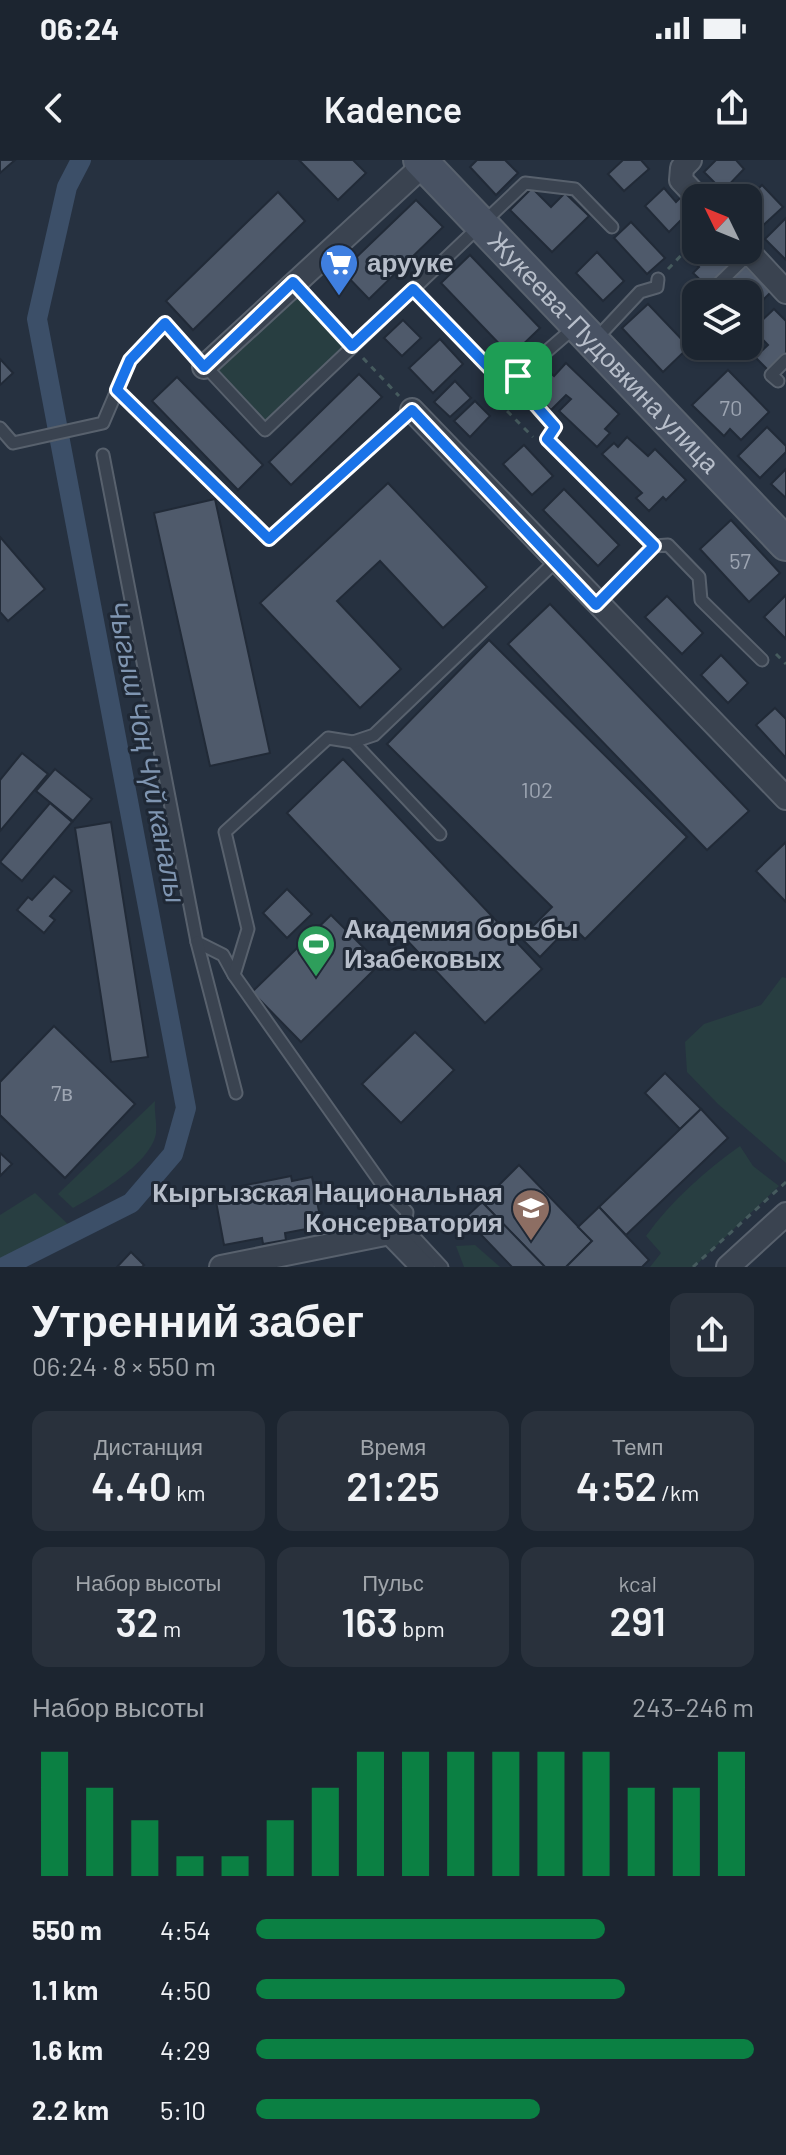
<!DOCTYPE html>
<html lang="ru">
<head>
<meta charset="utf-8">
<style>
  :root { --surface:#1c2530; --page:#29313c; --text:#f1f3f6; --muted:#a0a5ab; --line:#3a424c; --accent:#0b8043 }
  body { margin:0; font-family:Barlow,sans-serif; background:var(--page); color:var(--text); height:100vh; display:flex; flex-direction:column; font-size:30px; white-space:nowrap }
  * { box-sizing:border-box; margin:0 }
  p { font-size:26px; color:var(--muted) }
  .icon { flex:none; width:44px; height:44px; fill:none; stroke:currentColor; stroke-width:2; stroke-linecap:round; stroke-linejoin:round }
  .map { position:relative; height:1107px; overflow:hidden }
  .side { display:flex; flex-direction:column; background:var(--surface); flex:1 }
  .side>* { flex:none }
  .needle { width:52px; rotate:313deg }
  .tools { position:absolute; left:682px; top:24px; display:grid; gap:16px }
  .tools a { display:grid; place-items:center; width:80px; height:80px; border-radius:16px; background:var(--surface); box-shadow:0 2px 6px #0004,0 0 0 2px var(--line); font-size:40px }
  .pin { position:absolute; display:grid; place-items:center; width:68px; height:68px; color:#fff; margin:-34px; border-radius:16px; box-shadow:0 4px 12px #0006 }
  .round { display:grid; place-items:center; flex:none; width:84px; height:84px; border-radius:16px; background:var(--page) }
  .head { display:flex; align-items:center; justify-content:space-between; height:136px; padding:0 32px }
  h1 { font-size:44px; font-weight:600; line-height:60px }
  .figures { display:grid; grid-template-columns:repeat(3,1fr); gap:12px; height:136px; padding:8px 32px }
  .figures div { display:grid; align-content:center; border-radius:16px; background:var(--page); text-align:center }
  .figures b { font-size:40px; font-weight:600 }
  .figures small { font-size:22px; font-weight:400 }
  .figures p { font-size:22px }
  .chart { height:224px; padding:16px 32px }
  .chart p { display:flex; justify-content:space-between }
  .chart svg { width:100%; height:144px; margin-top:8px; stroke:var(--accent); stroke-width:6 }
  ul { padding:0 32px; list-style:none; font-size:26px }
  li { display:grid; grid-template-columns:128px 96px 1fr; align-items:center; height:60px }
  li i { height:20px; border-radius:10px; background:var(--accent) }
  .status { display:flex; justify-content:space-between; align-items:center; height:56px; padding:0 40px; background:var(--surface); direction:ltr }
  .status svg { height:22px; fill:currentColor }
  header { display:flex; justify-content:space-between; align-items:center; height:104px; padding:0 32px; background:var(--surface); font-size:36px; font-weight:600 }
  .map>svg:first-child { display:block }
  .green { fill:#283e41 }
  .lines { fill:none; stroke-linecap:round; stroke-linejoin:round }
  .canal { stroke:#3c4f68; stroke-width:20 }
  .building { fill:#4f5a6b; stroke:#212a37; stroke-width:2 }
  .lane-casing { stroke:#58616d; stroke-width:15 }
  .street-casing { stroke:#58616d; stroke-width:26 }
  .secondary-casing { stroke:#58616d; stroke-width:36 }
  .path { stroke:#465b5e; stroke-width:3; stroke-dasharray:6 6; stroke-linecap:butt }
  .lane { stroke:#3a4350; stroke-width:11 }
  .street { stroke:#3a4350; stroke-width:22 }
  .secondary { stroke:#485263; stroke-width:32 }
  .route-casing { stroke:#fff; stroke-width:16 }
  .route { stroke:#1a73e8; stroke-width:10 }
  .labels { text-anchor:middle; stroke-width:6; stroke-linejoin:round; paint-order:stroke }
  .number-label { font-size:22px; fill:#9da5b2 }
  .poi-label { font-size:26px; font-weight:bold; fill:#b7beca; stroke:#1f2835; text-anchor:start }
  .street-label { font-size:26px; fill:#b7beca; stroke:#1f2835 }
  .water-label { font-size:28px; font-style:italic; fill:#7f95b1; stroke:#1f2835 }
</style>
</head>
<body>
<div class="status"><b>06:24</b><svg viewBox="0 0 49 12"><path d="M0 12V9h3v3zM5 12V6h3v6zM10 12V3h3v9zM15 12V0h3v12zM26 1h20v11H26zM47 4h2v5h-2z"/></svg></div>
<header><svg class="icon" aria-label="back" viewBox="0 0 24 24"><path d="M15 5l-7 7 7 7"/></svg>Kadence<svg class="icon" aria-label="share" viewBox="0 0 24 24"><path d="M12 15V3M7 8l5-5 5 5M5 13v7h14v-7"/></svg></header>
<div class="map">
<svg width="786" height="1107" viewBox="0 0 786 1107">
  <rect width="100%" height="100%" fill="#263140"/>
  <g class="green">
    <path d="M291,129l55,59 -81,77 -55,-57z"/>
    <path d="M782,817l4,1v185l-68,-59 -31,-32 -2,-30 19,-18 57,-19z"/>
    <path d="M155,941c-1,10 2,22 1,32 -4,29 -59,62 -83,75l-15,-14z"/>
    <path d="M740,986l13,20 26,20 -85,81h-44l11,-14 -15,-17c26,-36 59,-65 94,-90z"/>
    <path d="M35,1033l37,35 -72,33v-46z"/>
    <path d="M475,1085l25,22h-36l-8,-21z"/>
  </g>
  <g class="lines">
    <path class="canal" d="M4,1107l127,-64 42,-49 13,-46 -149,-789 30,-132 14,-27"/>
  </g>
  <g class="building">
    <path d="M0,0h15l-15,13z"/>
    <path d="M299,0h54l13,13 -28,27z"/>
    <path d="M477,0h28l13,13 -22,22 -26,-28z"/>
    <path d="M623,0h18l8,9 -25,22 -16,-17z"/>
    <path d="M716,0h20l8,9 -21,22 -19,-19z"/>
    <path d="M762,25l21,22 -27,25 -8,-8v-25z"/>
    <path d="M532,28l19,19 14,-14 24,23 -37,36 -42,-42z"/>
    <path d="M664,28l12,14 8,-8 11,12 -26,26 -24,-26z"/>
    <path d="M278,32l27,29 -112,109 -27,-29z"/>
    <path d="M416,40l27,27 -74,72 -27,-28z"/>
    <path d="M786,58v42l-21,-21z"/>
    <path d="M631,62l34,36 -18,16 -33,-36z"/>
    <path d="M696,86v4h36l7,7 -31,30 -15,-14 6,-6 -12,-12z"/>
    <path d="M597,92l27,29 -21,20 -27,-28z"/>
    <path d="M470,95l70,73 -29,28 -70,-73z"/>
    <path d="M744,104l27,28 -23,23v-21h-23l-6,-6z"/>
    <path d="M648,144l41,43 -26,25 -41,-44z"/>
    <path d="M774,149l12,12v32l-18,17 -13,-13 13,-12 -15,-16z"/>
    <path d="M403,160l18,18 -19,18 -18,-18z"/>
    <path d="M440,179l23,25 -30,29 -24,-25z"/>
    <path d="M0,199l13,14 -13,12z"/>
    <path d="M566,203l53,51 -14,15 5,4 -13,14 -38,-36 12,-12 -5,-4 -15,15 -26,-24 19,-19 10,9z"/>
    <path d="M728,210l41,42 -28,28 -11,-11 -6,7 -32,-31z"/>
    <path d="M359,214l23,23 -91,88 -22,-23z"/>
    <path d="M177,217l86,88 -25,25 -86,-89z"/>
    <path d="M455,221l16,17 -21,19 -16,-15z"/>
    <path d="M475,241l15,15 -20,21 -16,-16z"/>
    <path d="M767,267l19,19v6l-26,26 -22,-22z"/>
    <path d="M627,277l21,19 7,-7 31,31 -20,20 -3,-3 -14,14 -13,-13 6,-5 -40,-39 12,-11 4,4z"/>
    <path d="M524,285l29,31 -21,19 -29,-31z"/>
    <path d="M786,309v29l-15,-14z"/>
    <path d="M388,323l99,104 -44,41 -63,-67 -43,40 64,68 -41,39 -100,-105z"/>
    <path d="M564,329l55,56 -21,21 -55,-56z"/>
    <path d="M215,339l55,254 -60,13 -56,-253z"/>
    <path d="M731,360l49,53 -31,29 -49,-53z"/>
    <path d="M0,377l45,52 -37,32 -8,-9z"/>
    <path d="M786,435v44l-22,-22z"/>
    <path d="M667,436l36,37 -21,21 -37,-37z"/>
    <path d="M550,444l199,207 -42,39 -199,-206z"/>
    <path d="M489,480l198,197 -102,102 -14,-14 -31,32 -19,-19 31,-31 -165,-163z"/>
    <path d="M721,495l27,28 -20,20 -27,-28z"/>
    <path d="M775,548l11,11v39l-30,-33z"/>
    <path d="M22,593l26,21 -48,57v-51z"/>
    <path d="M343,599l199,210 -57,54 -198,-210z"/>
    <path d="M55,609l37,30 -19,22 -37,-30z"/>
    <path d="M50,643l22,19 -50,59 -22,-19z"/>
    <path d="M111,662l37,235 -37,5 -36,-234z"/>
    <path d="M786,682v60l-30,-31z"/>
    <path d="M54,716l18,15 -22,25 5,4 -11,13 -27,-23 11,-13 4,3z"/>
    <path d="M287,729l25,25 -25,24 -24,-25z"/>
    <path d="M331,755l49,49 -79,78 -49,-50z"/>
    <path d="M54,866l81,78 -70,74 -65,-63v-33z"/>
    <path d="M415,872l39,38 -53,53 -39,-39z"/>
    <path d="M665,913l36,36 -21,20 -35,-36z"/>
    <path d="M701,949l27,29 -102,97 -27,-28z"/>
    <path d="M0,993l12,11 -12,12z"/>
    <path d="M519,1005l73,76 -26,26h-21l-63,-65z"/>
    <path d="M291,1016l1,5 20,-4 10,49 -37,7 1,7 -23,4 -1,-6 -38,7 -9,-49 22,-4 -1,-5z"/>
    <path d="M482,1042l63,65h-33l-47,-49z"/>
    <path d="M599,1047l50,53 -7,7h-76l26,-26 -14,-14z"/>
    <path d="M131,1092l13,13 -2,2h-25z"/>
  </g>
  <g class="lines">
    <defs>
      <g id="lane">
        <path d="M293,122l59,64"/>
        <path d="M413,129l86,89 19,-2 58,-50"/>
        <path d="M708,134l42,-41"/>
        <path d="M595,180l45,-48 17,-5 1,-8"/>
        <path d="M778,221l-7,-6 15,-15"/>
        <path d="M117,230l152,149 143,-129"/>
        <path d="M0,268l13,15 90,-20 27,-63 35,-37 100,107 260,-247 50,6 37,38"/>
        <path d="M547,279l107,107 -58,58"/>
        <path d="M103,295l94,487 26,13 11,20"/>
        <path d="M654,386l14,-1 31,32 2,23 61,60"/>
        <path d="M353,582l87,92"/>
        <path d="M197,782l39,151"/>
        <path d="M442,1107l-37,-40 2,-15 -21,-22 -152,-215 14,-46 -23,-97 103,-94 25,4 21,-7 181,-173"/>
      </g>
      <g id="street">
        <path d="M690,0l-8,8 -1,12 17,18"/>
        <path d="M747,90l39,42"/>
        <path d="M204,207l225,-207"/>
        <path d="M412,250l374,388"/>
        <path d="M221,1107l169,-34 33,34"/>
        <path d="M728,1107l58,-53"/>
      </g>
      <g id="secondary">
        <path id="s1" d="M420,0l366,384"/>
      </g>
    </defs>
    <use href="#lane" class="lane-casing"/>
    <use href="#street" class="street-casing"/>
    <use href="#secondary" class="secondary-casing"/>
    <g class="path">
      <path d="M668,109l28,-29"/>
      <path d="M363,198l36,38"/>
      <path d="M522,230l33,36"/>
      <path d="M494,233l-1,4 40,40"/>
      <path d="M776,494l10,10"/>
      <path d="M693,1107l93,-85"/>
    </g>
    <use href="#lane" class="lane"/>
    <use href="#street" class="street"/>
    <use href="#secondary" class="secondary"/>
  </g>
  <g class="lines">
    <defs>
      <path id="route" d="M293,122l59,64 61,-57 86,89 19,-2v9l37,42 -8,12 107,107 -58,59 -184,-195 -143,129 -152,-149 13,-30 35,-37 39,44z"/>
    </defs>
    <use href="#route" class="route-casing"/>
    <use href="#route" class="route"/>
  </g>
  <defs>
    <symbol id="supermarket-pin" viewBox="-11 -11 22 30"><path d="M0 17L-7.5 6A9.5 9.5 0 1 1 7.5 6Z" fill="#3f7fe0" stroke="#1f2835"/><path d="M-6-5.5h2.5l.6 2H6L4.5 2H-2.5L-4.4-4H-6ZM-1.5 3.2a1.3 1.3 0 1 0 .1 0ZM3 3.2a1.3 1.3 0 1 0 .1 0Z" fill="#fff"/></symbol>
    <symbol id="stadium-pin" viewBox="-11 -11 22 30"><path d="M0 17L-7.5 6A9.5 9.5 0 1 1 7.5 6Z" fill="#2e9e5b" stroke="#1f2835"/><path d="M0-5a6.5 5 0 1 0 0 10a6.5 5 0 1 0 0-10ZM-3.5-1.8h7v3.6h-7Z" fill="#fff"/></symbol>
    <symbol id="school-pin" viewBox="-11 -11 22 30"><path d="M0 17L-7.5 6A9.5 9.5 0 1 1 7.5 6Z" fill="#8d6e63" stroke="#1f2835"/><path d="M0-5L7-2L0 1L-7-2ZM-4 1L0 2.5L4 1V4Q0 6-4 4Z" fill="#fff"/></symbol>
  </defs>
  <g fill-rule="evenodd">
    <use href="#supermarket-pin" x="317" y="81" width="44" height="60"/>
    <use href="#stadium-pin" x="294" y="762" width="44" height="60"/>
    <use href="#school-pin" x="509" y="1026" width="44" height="60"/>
  </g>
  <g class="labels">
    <g class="number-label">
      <text x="731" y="256">70</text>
      <text x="740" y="409">57</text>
      <text x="537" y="638">102</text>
      <text x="62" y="941">7в</text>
    </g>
    <g class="poi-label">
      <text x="367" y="112">арууке</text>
      <text x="344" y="778">Академия борьбы<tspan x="344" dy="30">Изабековых</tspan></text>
      <text x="503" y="1042" text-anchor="end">Кыргызская Национальная<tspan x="503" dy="30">Консерватория</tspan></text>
    </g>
    <g class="street-label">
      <text dy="9" stroke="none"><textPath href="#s1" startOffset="266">Жукеева-Пудовкина улица</textPath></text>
    </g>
    <g class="water-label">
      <text transform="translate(147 592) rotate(79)" y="10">Чыгыш Чоң Чүй каналы</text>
    </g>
  </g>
</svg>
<div class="tools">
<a><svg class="needle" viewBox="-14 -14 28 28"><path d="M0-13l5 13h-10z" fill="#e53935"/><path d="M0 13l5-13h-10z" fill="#a0a5ab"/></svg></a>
<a><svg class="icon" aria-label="layers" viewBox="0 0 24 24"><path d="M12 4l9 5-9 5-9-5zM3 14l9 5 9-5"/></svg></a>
</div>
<div class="pin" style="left:518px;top:216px;background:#1e9e55"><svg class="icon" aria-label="arrive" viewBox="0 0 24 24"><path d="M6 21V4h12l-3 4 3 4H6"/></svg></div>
</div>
<section class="side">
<div class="head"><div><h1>Утренний забег</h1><p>06:24 · 8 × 550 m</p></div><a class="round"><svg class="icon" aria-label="share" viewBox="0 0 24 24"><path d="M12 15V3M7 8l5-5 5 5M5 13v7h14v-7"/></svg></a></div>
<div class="figures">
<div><p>Дистанция</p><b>4.40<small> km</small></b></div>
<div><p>Время</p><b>21:25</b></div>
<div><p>Темп</p><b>4:52<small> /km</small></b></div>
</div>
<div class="figures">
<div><p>Набор высоты</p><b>32<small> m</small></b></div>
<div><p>Пульс</p><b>163<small> bpm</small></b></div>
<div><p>kcal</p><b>291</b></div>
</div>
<div class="chart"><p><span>Набор высоты</span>243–246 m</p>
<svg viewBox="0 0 160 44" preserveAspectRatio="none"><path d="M5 44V6M15 44V17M25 44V27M35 44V38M45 44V38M55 44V27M65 44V17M75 44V6M85 44V6M95 44V6M105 44V6M115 44V6M125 44V6M135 44V17M145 44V17M155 44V6"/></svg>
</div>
<ul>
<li><b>550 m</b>4:54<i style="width:70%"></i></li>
<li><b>1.1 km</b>4:50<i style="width:74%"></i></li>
<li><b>1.6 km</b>4:29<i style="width:100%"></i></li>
<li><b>2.2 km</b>5:10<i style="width:57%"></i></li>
</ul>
</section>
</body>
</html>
